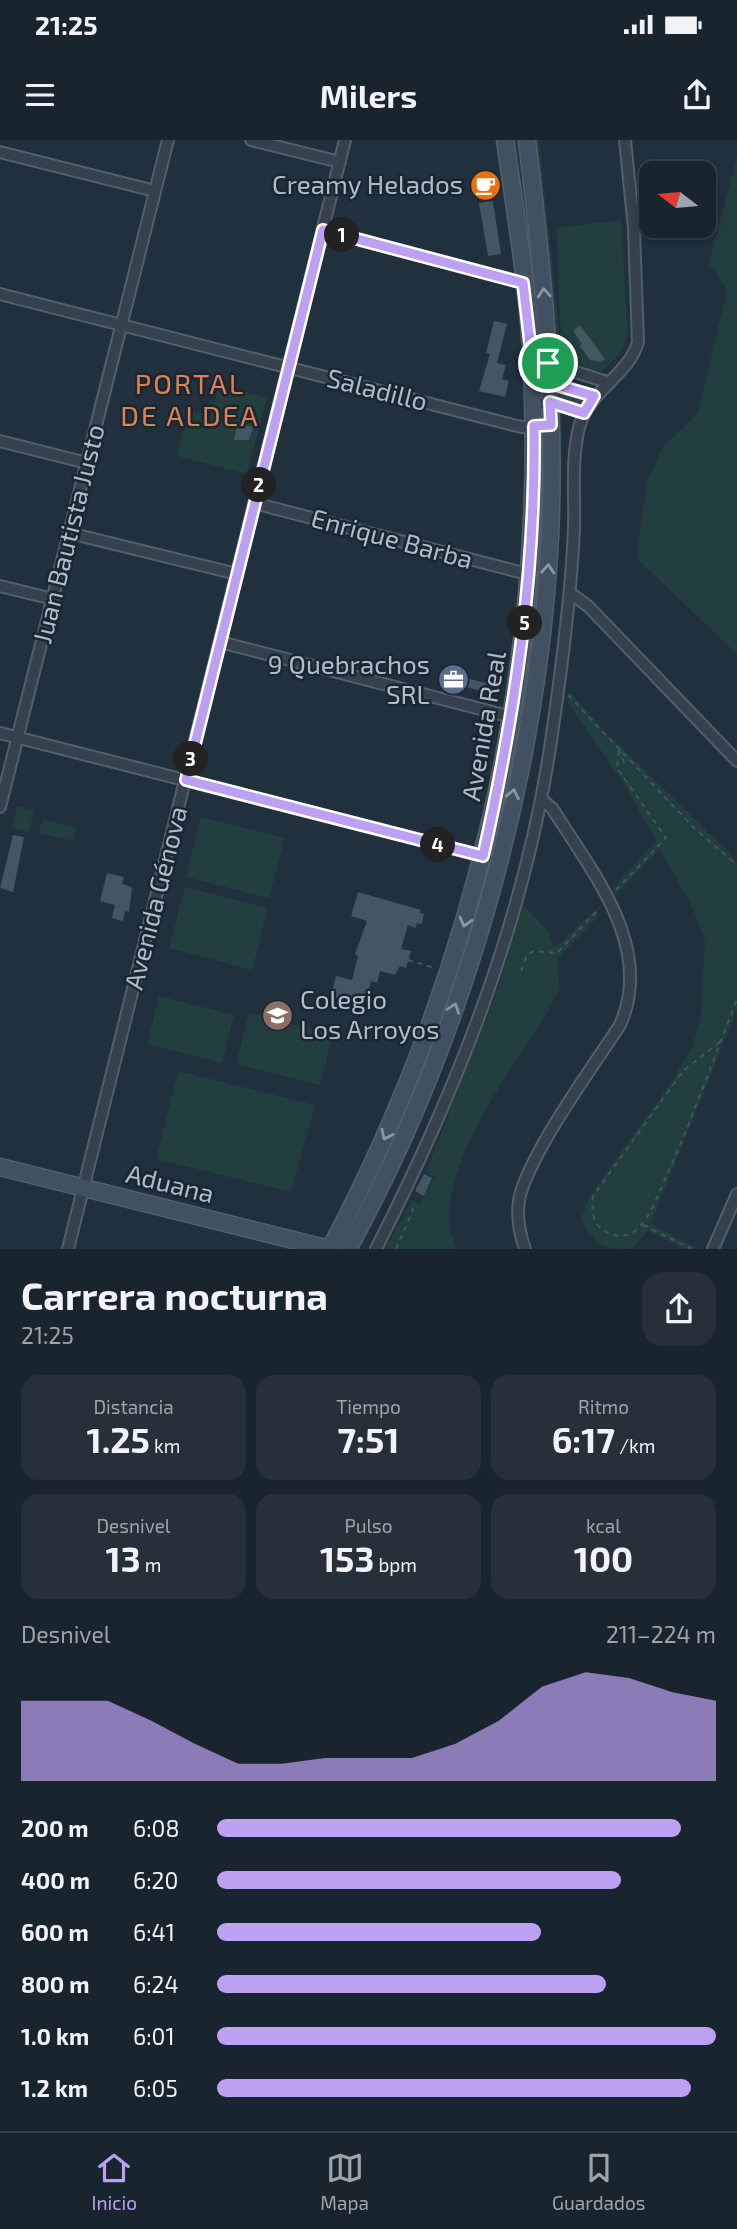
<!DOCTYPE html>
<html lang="es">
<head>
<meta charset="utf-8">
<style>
  :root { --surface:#18242e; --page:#25303a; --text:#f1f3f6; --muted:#9fa4aa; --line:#36414a; --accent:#bca0f2 }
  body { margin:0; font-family:"Exo 2",sans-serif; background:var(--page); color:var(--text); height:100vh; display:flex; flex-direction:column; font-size:26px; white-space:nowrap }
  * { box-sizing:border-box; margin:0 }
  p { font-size:23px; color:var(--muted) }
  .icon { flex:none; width:38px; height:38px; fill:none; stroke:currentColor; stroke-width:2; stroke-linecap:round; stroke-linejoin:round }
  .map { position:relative; height:1109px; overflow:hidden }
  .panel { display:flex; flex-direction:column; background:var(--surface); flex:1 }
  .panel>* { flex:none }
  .needle { width:46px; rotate:286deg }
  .buttons { position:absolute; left:639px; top:21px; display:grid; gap:14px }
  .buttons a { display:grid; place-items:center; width:77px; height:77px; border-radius:14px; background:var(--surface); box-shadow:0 4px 10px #0003,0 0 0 2px var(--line); font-size:35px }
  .pin { position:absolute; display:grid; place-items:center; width:60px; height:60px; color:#fff; margin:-30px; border:4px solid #fff; border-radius:50%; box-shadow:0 2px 7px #0007 }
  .km { position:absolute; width:35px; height:35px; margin:-18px; border-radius:50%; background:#222; color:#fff; font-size:19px; line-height:35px; text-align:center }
  .round { display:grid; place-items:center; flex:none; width:74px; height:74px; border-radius:21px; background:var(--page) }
  .headline { display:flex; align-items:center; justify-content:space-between; height:119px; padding:0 21px }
  h1 { font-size:38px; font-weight:700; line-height:52px }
  .figures { display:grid; grid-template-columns:repeat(3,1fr); gap:10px; height:119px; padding:7px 21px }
  .figures div { display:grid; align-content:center; border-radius:18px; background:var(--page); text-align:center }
  .figures b { font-size:35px; font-weight:700 }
  .figures small { font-size:19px; font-weight:400 }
  .figures p { font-size:19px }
  .chart { height:196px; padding:14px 21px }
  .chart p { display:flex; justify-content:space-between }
  .chart svg { width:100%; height:126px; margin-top:7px; fill:var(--accent); opacity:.7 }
  ul { padding:0 21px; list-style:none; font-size:23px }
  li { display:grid; grid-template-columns:112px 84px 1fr; align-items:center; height:52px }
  li i { height:18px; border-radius:9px; background:var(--accent) }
  .status { display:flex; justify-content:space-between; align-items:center; height:49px; padding:0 35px; background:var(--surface); direction:ltr }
  .status svg { height:19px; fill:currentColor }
  header { display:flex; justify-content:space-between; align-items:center; height:91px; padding:0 21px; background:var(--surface); font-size:32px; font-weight:700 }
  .tabs { display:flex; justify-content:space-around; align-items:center; height:98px; border-top:2px solid var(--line); background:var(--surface); font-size:19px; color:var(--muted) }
  .tabs a { display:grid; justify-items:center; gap:4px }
  .tabs .current { color:var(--accent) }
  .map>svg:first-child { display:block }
  .green { fill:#223e3e }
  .building { fill:#445664 }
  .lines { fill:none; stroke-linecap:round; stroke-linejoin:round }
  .street-casing { stroke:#535f6b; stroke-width:14 }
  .secondary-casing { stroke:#535f6b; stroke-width:19 }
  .path { stroke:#405a5b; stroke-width:2; stroke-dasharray:5 5; stroke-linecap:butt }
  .street { stroke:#35414d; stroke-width:10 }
  .secondary { stroke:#425161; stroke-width:16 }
  .oneway { stroke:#8a97a5 }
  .route-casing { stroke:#fff; stroke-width:14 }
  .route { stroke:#bca0f2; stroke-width:9 }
  .labels { text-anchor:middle; stroke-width:5; stroke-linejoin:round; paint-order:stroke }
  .poi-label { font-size:26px; fill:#b0bcc9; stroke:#1a2632; text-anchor:end }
  .street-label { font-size:26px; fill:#b0bcc9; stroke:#1a2632 }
  .neighbourhood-label { font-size:28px; letter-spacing:2px; fill:#de8256; stroke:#1a2632 }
</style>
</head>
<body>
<div class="status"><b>21:25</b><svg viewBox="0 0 49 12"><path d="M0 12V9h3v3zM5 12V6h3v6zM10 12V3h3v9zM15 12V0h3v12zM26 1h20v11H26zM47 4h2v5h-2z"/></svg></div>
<header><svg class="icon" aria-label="menu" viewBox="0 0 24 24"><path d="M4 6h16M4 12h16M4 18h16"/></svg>Milers<svg class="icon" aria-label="share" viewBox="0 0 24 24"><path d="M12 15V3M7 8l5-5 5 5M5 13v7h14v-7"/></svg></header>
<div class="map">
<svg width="737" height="1109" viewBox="0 0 737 1109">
  <rect width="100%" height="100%" fill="#20303d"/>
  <g class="green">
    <path d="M508,0h16l18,210 -5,1z"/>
    <path d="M527,0h12l23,216 -6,-128 65,-8 7,115 -8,19 -19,18 -38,-13 3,6 6,2c-4,15 -6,29 -10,46 -1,49 0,99 -4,148 -13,191 -63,378 -134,554 -19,46 -43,90 -65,134h-11l105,-237 73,-282 26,-267z"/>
    <path d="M737,15v499l-101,-96 11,-77 16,-34 35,-34 29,-123 -18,-26z"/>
    <path d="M219,245l48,13 -20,76 -70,-18 12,-46 22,6z"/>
    <path d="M543,290l5,6 -11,216 -42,200 -5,-2 48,-418z"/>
    <path d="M569,550l30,35 138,136v149l-86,214 49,25h-15l-37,-18 -17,18c-30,0 -36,-4 -50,-30l7,-21 82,-114 22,-36 8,-28 5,-79 -14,-37 -31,-55 -45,47 -3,-7 44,-48 -31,-56 -57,-82z"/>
    <path d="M17,666l17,4 -5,22 -17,-4z"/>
    <path d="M201,677l84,21 -16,60 -83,-21z"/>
    <path d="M42,679l35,9 -3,13 -35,-8z"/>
    <path d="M486,724l5,1 -43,149 -5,-1 -24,64 5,3 -77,160 -5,-3 113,-270 4,2 20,-65 -5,-2z"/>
    <path d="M185,747l83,21 -16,62 -83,-22z"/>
    <path d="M523,765l24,25 8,18 41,-39 2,8 -40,41 1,30 -9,20c-37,60 -102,142 -101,215 1,8 5,18 7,26h-71l27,-49 8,5 14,-28 -8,-5 72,-184z"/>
    <path d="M159,856l75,19 -12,48 -75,-19z"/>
    <path d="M249,873l84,21 -13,51 -84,-21z"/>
    <path d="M178,931l137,34 -24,87 -135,-33z"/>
  </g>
  <g class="building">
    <path d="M493,61l8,53 -13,2 -9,-53z"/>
    <path d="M494,181l13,3 -10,39 9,2 -4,14 7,2 -4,16 -26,-6 11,-37 -4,-1z"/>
    <path d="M580,185l25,34 -5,3 -10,-2 -10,-14 2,-2 -9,-13z"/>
    <path d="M238,283l15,4 -4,13h-15z"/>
    <path d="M450,534l36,9 2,-7 6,2 -2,16 -44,-12z"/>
    <path d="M13,695l11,2 -11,55 -13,-4z"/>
    <path d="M107,733l17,4 -2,7 10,3 -3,25 -4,-1 -2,10 -11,-3 3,-13 -15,-4z"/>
    <path d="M358,752l63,18 -1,3 4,1 -2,10 -5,-1 -1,5 -8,-3 -7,24 10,2 -5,17 -6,-2 -5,9 -15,-4 -3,12 -6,-2 -6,22 -34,-6 5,-21 16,4 6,-24 -3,-2 12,-33 -16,-5z"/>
    <path d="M424,1034l8,4 -8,18 -9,-5z"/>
  </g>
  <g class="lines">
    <defs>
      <g id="street">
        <path d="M251,0l89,22"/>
        <path d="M0,12l155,39"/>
        <path d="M323,90l200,53"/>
        <path d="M0,154l521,133 17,-1"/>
        <path d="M545,222l62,20"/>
        <path d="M545,242l50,14"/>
        <path d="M550,262l12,-7 28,8"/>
        <path d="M533,264l17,-2 34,11"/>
        <path d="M0,301l87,22"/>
        <path d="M254,363l277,72"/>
        <path d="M69,393l168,41"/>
        <path d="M0,446l53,13"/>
        <path d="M570,453l18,13 149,155"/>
        <path d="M220,502l292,75"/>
        <path d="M0,593l486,124"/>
        <path d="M0,667l168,-667"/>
        <path d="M68,1109l277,-1109"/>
        <path d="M376,1109c82,-161 151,-335 176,-515 10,-68 19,-137 22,-205 1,-33 -3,-69 5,-101 9,-37 50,-53 59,-86l-4,-113 -9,-89"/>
        <path d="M525,1109c-7,-20 -10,-43 -2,-63 19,-50 67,-115 97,-161 35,-78 -28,-153 -68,-217l-11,-9"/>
        <path d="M713,1109l24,-55"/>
      </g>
      <g id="secondary">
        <path d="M0,1027l329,82"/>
        <path d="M330,1109c146,-277 219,-584 201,-898 -4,-70 -16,-141 -26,-211"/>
        <path d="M348,1109c116,-211 190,-473 202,-713 6,-133 -7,-265 -23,-396"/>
      </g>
    </defs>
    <use href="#street" class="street-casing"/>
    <use href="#secondary" class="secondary-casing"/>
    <g class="path">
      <path d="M568,555l128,135 41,35"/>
      <path d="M619,609l6,16"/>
      <path d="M616,750l50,-52 -49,-70 2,-20"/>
      <path d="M408,820l27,8"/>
      <path d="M521,831l6,-16 7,-4 23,2 43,-45"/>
      <path d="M720,902l-37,29 -90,125c-1,14 -2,25 10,34 13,9 28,8 38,-5 12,-14 19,-35 27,-53 24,-52 43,-107 64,-160l5,-13"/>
      <path d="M643,1085l49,24"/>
      <path d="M396,1109l17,-39 -3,-4"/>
    </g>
    <use href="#street" class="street"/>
    <use href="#secondary" class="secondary"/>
  </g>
  <defs><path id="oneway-chevron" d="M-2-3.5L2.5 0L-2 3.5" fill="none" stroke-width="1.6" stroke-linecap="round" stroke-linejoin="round" transform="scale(1.75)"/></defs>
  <g class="oneway">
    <use href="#oneway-chevron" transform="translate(544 153) rotate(-94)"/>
    <use href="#oneway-chevron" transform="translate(548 429) rotate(-86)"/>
    <use href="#oneway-chevron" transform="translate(513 654) rotate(-78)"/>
    <use href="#oneway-chevron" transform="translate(465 782) rotate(106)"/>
    <use href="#oneway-chevron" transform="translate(454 868) rotate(-71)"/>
    <use href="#oneway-chevron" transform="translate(386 995) rotate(115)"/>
  </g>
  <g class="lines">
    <defs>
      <path id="route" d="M323,90l200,53 9,77 16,3 1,20 45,13 -10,17 -34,-11 1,23 -17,1c2,147 -19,288 -51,430l-297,-76z"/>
    </defs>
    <use href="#route" class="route-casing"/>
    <use href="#route" class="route"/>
  </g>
  <defs>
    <symbol id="cafe-disc" viewBox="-11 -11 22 22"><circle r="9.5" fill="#e8710a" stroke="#1a2632"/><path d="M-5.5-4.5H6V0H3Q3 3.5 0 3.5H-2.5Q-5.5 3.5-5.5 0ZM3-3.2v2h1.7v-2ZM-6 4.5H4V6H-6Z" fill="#fff"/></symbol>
    <symbol id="office-disc" viewBox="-11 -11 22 22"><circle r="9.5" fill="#5c6f8a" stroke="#1a2632"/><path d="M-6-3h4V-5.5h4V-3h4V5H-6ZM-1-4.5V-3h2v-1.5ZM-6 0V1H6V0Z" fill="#fff"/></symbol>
    <symbol id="school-disc" viewBox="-11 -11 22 22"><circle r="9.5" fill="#8d6e63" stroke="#1a2632"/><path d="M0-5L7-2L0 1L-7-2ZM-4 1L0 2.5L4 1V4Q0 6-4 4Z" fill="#fff"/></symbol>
  </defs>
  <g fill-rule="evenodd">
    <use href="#cafe-disc" x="468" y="28" width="35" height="35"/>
    <use href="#office-disc" x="436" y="522" width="35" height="35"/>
    <use href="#school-disc" x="260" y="858" width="35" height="35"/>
  </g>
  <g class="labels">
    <g class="poi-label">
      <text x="463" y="54">Creamy Helados</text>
      <text x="430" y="534">9 Quebrachos<tspan x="430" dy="30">SRL</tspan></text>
      <text x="300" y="869" text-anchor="start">Colegio<tspan x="300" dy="30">Los Arroyos</tspan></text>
    </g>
    <g class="street-label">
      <text transform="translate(377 250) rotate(14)" y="9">Saladillo</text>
      <text transform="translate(69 394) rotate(-76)" y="9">Juan Bautista Justo</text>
      <text transform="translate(392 399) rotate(15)" y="9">Enrique Barba</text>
      <text transform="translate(484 586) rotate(-80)" y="9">Avenida Real</text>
      <text transform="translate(156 758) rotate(-76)" y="9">Avenida Génova</text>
      <text transform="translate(170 1044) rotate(14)" y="9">Aduana</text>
    </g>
    <g class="neighbourhood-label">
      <text x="190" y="254">PORTAL<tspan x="190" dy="32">DE ALDEA</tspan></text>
    </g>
  </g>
</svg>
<div class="buttons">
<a><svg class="needle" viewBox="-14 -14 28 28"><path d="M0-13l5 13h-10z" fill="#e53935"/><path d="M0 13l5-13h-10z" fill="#9fa4aa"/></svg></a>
</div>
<div class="pin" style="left:548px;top:223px;background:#1e9e55"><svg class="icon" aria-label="arrive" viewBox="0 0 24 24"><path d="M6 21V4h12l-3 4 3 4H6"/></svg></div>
<b class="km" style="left:342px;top:95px">1</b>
<b class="km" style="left:259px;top:345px">2</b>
<b class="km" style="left:191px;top:619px">3</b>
<b class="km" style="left:438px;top:705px">4</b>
<b class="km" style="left:525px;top:483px">5</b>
</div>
<section class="panel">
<div class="headline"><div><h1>Carrera nocturna</h1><p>21:25</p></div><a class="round"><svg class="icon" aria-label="share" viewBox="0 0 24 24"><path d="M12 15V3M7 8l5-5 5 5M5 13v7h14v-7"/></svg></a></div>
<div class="figures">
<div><p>Distancia</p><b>1.25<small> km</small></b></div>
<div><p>Tiempo</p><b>7:51</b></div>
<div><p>Ritmo</p><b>6:17<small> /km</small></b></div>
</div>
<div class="figures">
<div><p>Desnivel</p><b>13<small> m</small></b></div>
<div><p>Pulso</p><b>153<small> bpm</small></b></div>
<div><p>kcal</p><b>100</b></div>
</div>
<div class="chart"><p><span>Desnivel</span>211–224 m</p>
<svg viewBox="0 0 160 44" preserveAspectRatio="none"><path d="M0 44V16L10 16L20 16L30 23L40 31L50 38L60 38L70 36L80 36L90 36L100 31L110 23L120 11L130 6L140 8L150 13L160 16V44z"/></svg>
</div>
<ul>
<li><b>200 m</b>6:08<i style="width:93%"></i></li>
<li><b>400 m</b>6:20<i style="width:81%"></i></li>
<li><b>600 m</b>6:41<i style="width:65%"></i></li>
<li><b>800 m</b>6:24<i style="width:78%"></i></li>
<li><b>1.0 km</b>6:01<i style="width:100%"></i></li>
<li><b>1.2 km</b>6:05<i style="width:95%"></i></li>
</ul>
</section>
<nav class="tabs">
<a class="current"><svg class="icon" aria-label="home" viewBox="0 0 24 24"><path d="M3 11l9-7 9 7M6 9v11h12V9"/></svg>Inicio</a>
<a><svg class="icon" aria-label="map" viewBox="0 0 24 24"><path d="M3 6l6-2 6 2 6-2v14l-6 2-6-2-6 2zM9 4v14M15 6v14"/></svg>Mapa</a>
<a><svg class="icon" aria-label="saved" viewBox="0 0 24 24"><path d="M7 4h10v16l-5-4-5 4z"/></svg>Guardados</a>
</nav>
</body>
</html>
